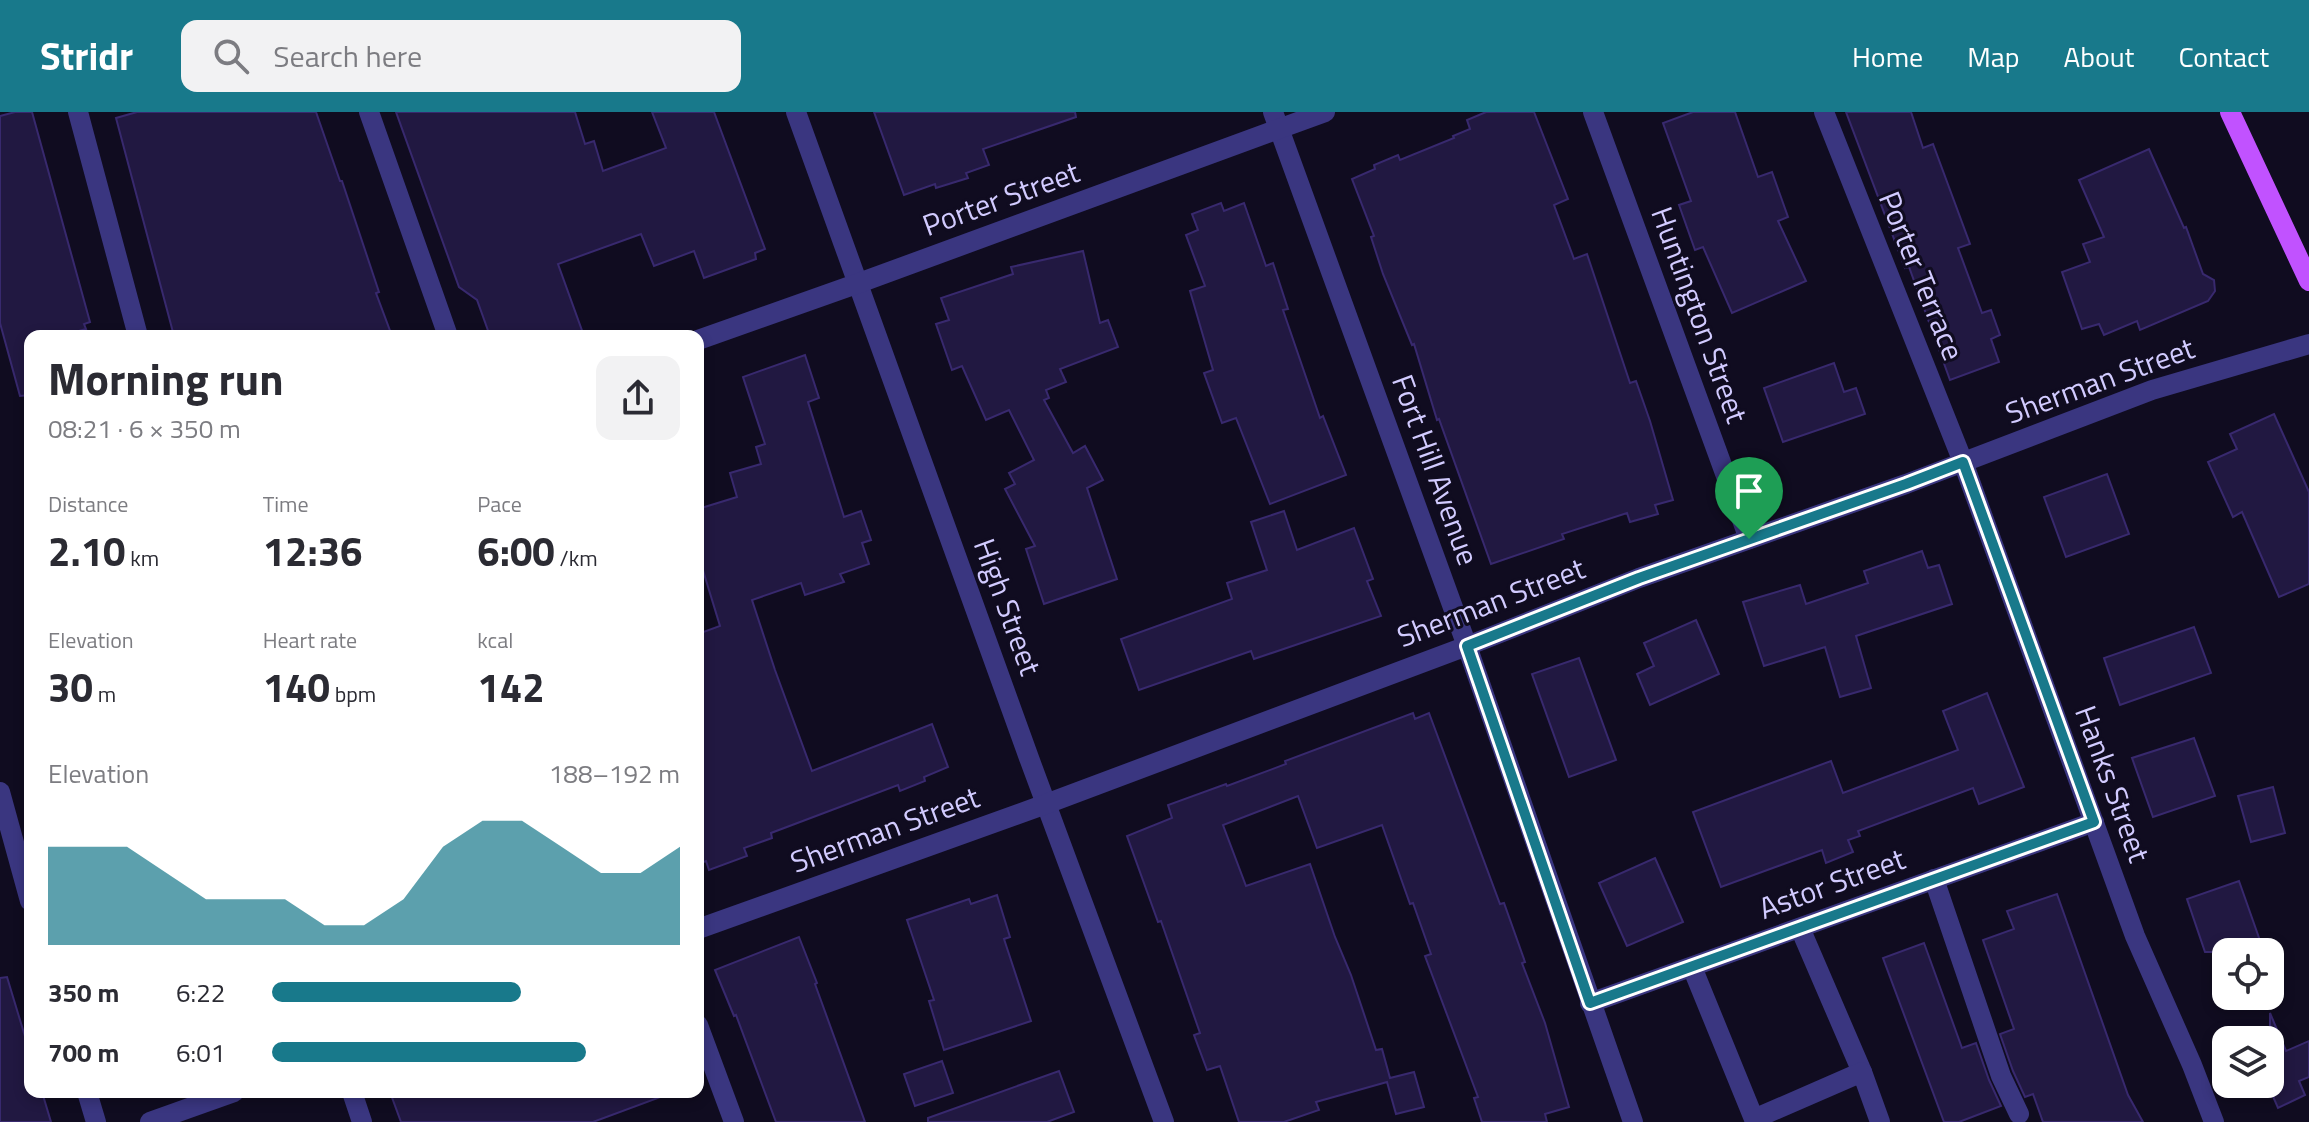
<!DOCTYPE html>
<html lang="en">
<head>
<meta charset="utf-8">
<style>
  :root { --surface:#fff; --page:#f2f2f3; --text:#2b2b33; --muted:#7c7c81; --accent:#18798b }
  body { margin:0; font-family:"Titillium Web",sans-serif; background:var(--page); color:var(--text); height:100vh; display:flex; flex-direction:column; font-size:30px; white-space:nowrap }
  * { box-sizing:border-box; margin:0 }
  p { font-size:26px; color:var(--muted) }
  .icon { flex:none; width:44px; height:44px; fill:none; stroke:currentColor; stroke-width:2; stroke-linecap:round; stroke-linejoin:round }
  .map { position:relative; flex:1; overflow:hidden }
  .details { position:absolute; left:24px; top:218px; width:680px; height:768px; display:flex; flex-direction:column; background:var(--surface); border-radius:16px; box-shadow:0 4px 12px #0003 }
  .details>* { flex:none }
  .tools { position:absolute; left:2212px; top:826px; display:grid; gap:16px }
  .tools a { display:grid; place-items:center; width:72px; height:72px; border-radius:16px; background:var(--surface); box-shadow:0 4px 12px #0003; font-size:40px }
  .pin { position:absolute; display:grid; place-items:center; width:68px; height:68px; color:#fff; margin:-82px -34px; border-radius:50% 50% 50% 0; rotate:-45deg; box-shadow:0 0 8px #0007 }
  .pin .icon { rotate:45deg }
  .round { display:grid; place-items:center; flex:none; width:84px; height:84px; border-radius:16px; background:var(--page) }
  .headline { display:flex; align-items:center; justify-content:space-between; height:136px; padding:0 24px }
  h1 { font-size:44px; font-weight:700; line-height:60px }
  .stats { display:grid; grid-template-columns:repeat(3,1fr); gap:12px; height:136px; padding:8px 24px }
  .stats div { display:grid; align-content:center }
  .stats b { font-size:40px; font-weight:700 }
  .stats small { font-size:22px; font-weight:400 }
  .stats p { font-size:22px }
  .chart { height:224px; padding:16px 24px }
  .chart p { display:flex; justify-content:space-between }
  .chart svg { width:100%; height:144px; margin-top:8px; fill:var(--accent); opacity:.7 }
  ul { padding:0 24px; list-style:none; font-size:26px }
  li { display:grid; grid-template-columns:128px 96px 1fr; align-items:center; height:60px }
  li i { height:20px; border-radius:10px; background:var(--accent) }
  header { display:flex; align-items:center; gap:48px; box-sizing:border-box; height:112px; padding:0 40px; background:var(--accent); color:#fff }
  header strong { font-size:38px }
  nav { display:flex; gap:44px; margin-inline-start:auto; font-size:28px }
  .search { width:560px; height:72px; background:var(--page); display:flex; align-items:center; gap:20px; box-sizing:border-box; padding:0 28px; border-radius:16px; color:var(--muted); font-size:30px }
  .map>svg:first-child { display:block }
  .building { fill:#211841; stroke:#38296e; stroke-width:2 }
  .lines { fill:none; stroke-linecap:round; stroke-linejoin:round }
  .minor { stroke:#3a3680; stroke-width:20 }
  .major { stroke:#c152ff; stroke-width:20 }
  .route-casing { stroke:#fff; stroke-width:16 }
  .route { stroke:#18798b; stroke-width:10 }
  .labels { text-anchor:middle; stroke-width:6; stroke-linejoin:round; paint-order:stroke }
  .street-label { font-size:30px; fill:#d2cbff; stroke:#100c20 }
</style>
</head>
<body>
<header>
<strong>Stridr</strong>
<div class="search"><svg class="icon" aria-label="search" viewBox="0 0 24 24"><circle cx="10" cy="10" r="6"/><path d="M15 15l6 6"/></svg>Search here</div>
<nav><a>Home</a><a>Map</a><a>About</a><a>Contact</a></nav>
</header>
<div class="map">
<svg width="2309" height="1010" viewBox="0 0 2309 1010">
  <rect width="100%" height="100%" fill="#100c20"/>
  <g class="building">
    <path d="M15,0h17l58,210 -6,2 2,5 -25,7h-31v59l-10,1 -20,-73v-207z"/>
    <path d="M137,0h179l24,69h2l37,111 -3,1 16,43h-218l-58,-218z"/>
    <path d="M396,0h179l10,32 9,-3 9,30 63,-23 -14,-36h62l51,137 -10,4 1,6 -52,19 -10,-27 -40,15 -13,-32 -83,30 26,72h-94l-13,-36 -18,-13z"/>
    <path d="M874,0h201l1,5 -93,32 6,16 -23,8 2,5 -32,10 -1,-4 -31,11z"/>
    <path d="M1486,0h48l34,87 -14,6 20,54 13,-5 43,129 6,-2 14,40 23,79 -18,5 3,9 -28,8 -3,-9 -65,21 2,5 -73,25 -52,-145 -2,1 -23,-76 -2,1 -29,-71 -12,-37 3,-1 -22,-57 23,-10 -1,-4 24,-10 2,5 54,-22 -1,-2 17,-7 -3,-9z"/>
    <path d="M1693,0h42l23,65 14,-5 16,45 -10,4 28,60 -74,32 -29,-66 -8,3 -16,-45 12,-4 -28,-78z"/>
    <path d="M1846,0h65l12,36 10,-4 37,100 -12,4 24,65 9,-3 9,25 -9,4 8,23 -49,18 -41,-113 -4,1z"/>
    <path d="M2149,37l35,79 2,-1 17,47 11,6 1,11 -7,10 -68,29 -3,-9 -33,14 -5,-11 -17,5 -20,-57 28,-10 -7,-18 21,-7 -25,-57z"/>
    <path d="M1221,91l3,8 20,-8 22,63 7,-3 15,46 -5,1 37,108 3,-2 23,59 -76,29 -34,-86 -14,5 -18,-50 9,-3 -23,-79 15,-5 -19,-51 12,-5 -6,-16z"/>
    <path d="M1083,139l17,72 8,-3 10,27 -58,22 6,13 -20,8 3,8 -5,2 29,53 12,-7 18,34 -16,8 30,91 -73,25 -18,-55 9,-3 -30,-57 10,-5 -6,-11 25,-13 -25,-50 -23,10 -24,-54 -10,4 -16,-46 13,-4 -8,-22 72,-24 -2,-7z"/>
    <path d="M805,243l14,43 -11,4 36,115 17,-6 10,29 -9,3 7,21 -29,10 4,8 -39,13 -4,-12 -49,17 23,70 37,101 120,-47 16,43 -24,10 1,4 -25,10 -2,-6 -127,48 1,5 -28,10 3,8 -38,14 -3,-9 -8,3v-230l22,-8 -22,-72v-45l39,-12 -7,-24 31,-9 -5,-17 9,-3 -22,-67z"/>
    <path d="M1834,251l10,29 12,-4 9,26 -82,28 -19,-54z"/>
    <path d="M2274,302l35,78v92l-30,13 -37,-85 -9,5 -25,-55 29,-13 -7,-15z"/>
    <path d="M2107,362l22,60 -63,23 -22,-60z"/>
    <path d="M1284,399l13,39 57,-22 19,51 -6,2 14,35 -127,43 -3,-8 -112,39 -18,-51 111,-40 -5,-16 40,-13 -16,-48z"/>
    <path d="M1922,439l6,17 11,-3 13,39 -96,32 15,52 -31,9 -15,-50 -61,19 -21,-64 57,-17 6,19 62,-21 -4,-12z"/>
    <path d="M1696,508l23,54 -69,31 -13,-31 17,-8 -10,-23z"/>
    <path d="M2194,515l17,46 -91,32 -16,-47z"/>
    <path d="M1579,546l37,102 -47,17 -37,-103z"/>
    <path d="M1987,581l37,94 -45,17 -6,-16 -115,43 2,5 -12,4 5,12 -27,11 -4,-13 -101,37 -28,-75 138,-51 12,32 115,-43 -15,-39z"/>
    <path d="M1413,601l2,6 14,-6 71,191 4,-1 21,59 -3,1 23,60 24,84 -24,7 2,8h-65l-8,-24 4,-1 -53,-141 6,-2 -18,-51 -3,1 -28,-79 -65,23 -19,-52 -75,29 23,61 64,-22 25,73 16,38 25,75 6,-1 8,29 24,-6 10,35 -28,7 -9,-32 -71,20 3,8 -35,12h-45l-19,-56 -13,4 -13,-35 6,-2 -39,-112 -3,1 -31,-86 45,-18 -4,-13 58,-21 1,2 59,-22 -1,-3z"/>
    <path d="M2194,626l21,58 -62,21 -21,-59z"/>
    <path d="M2273,675l12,46 -34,9 -13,-46z"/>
    <path d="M1655,746l28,64 -56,24 -28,-63z"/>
    <path d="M2239,769l25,71h-59l-18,-53z"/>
    <path d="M2057,782l71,201 15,27h-100l-10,-28 -8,3 -12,-26 -13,-37 14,-5 -31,-89 31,-11 -7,-18z"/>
    <path d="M997,783l13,42 -6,2 27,82 -87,29 -15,-49 5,-1 -27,-80 62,-21 2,5z"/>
    <path d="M799,825l18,46 -2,1 50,138h-89l-40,-107 -2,1 -19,-46z"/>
    <path d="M1924,831l38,105 14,-5 13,37 12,26 -42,16h-15l-61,-164z"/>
    <path d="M7,865l23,76v39h12l9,30h-51v-144z"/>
    <path d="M2270,901l16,38 23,-10v36l-10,4 6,14 -27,13 -6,-14 -2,1z"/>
    <path d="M942,949l11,32 -38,13 -11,-32z"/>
    <path d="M1059,959l15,41 -27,10h-119v-4z"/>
    <path d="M390,980h275l1,3 -73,27h-192z"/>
  </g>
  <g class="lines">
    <g class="minor">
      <path d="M78,0l60,224"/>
      <path d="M369,0l79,224"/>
      <path d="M796,0l233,646 135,364"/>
      <path d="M1273,0l194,534 166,476"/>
      <path d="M1593,0l156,427"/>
      <path d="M1824,0l139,350 172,474 57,129 22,57"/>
      <path d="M698,228l161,-57 466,-171"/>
      <path d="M0,680l30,109"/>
      <path d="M1934,767l67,197 18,38"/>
      <path d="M1800,816l62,144"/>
      <path d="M698,817l348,-125 421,-158 172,-68 267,-94 246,-94 157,-46"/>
      <path d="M1692,855l62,152 108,-47 18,50"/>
      <path d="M1590,891l504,-181"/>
      <path d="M698,913l36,97"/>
      <path d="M87,980l9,30"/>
      <path d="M352,980l10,30"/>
      <path d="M150,1010l84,-30"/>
    </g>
    <path class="major" d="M2230,0l79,169"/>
  </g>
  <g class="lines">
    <defs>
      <path id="route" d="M1963,350l131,360 -504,181 -123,-357 172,-68 267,-94z"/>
    </defs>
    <use href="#route" class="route-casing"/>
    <use href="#route" class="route"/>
  </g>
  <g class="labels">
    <g class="street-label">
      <text transform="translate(1001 87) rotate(-20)" y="10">Porter Street</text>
      <text transform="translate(1921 164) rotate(68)" y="10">Porter Terrace</text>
      <text transform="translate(1699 203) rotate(70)" y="10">Huntington Street</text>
      <text transform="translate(2100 269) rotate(-20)" y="10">Sherman Street</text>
      <text transform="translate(1435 358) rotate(70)" y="10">Fort Hill Avenue</text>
      <text transform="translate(1491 491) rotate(-21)" y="10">Sherman Street</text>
      <text transform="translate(1007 495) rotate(70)" y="10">High Street</text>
      <text transform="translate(2112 672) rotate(70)" y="10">Hanks Street</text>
      <text transform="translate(885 718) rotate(-20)" y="10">Sherman Street</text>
      <text transform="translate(1832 772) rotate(-20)" y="10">Astor Street</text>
    </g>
  </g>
</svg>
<div class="tools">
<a><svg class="icon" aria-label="locate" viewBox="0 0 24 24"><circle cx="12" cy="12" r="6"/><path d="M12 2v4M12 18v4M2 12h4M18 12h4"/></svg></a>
<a><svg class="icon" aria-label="layers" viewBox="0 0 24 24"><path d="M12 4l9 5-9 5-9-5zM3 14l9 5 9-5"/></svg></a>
</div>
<div class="pin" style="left:1749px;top:427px;background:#1e9e55"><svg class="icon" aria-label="arrive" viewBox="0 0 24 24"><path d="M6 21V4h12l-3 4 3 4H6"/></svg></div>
<section class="details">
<div class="headline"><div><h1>Morning run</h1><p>08:21 · 6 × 350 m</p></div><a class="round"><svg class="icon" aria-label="share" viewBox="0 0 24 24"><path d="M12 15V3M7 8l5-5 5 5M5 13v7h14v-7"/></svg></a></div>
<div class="stats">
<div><p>Distance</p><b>2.10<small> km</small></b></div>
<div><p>Time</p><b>12:36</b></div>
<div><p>Pace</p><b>6:00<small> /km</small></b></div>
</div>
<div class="stats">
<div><p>Elevation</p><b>30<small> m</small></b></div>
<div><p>Heart rate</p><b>140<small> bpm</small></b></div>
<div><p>kcal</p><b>142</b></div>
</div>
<div class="chart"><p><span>Elevation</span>188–192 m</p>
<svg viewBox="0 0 160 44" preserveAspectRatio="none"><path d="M0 44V14L10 14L20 14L30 22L40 30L50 30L60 30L70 38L80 38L90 30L100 14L110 6L120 6L130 14L140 22L150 22L160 14V44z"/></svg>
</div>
<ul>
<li><b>350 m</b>6:22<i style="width:61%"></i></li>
<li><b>700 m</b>6:01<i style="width:77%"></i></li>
</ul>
</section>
</div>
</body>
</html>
